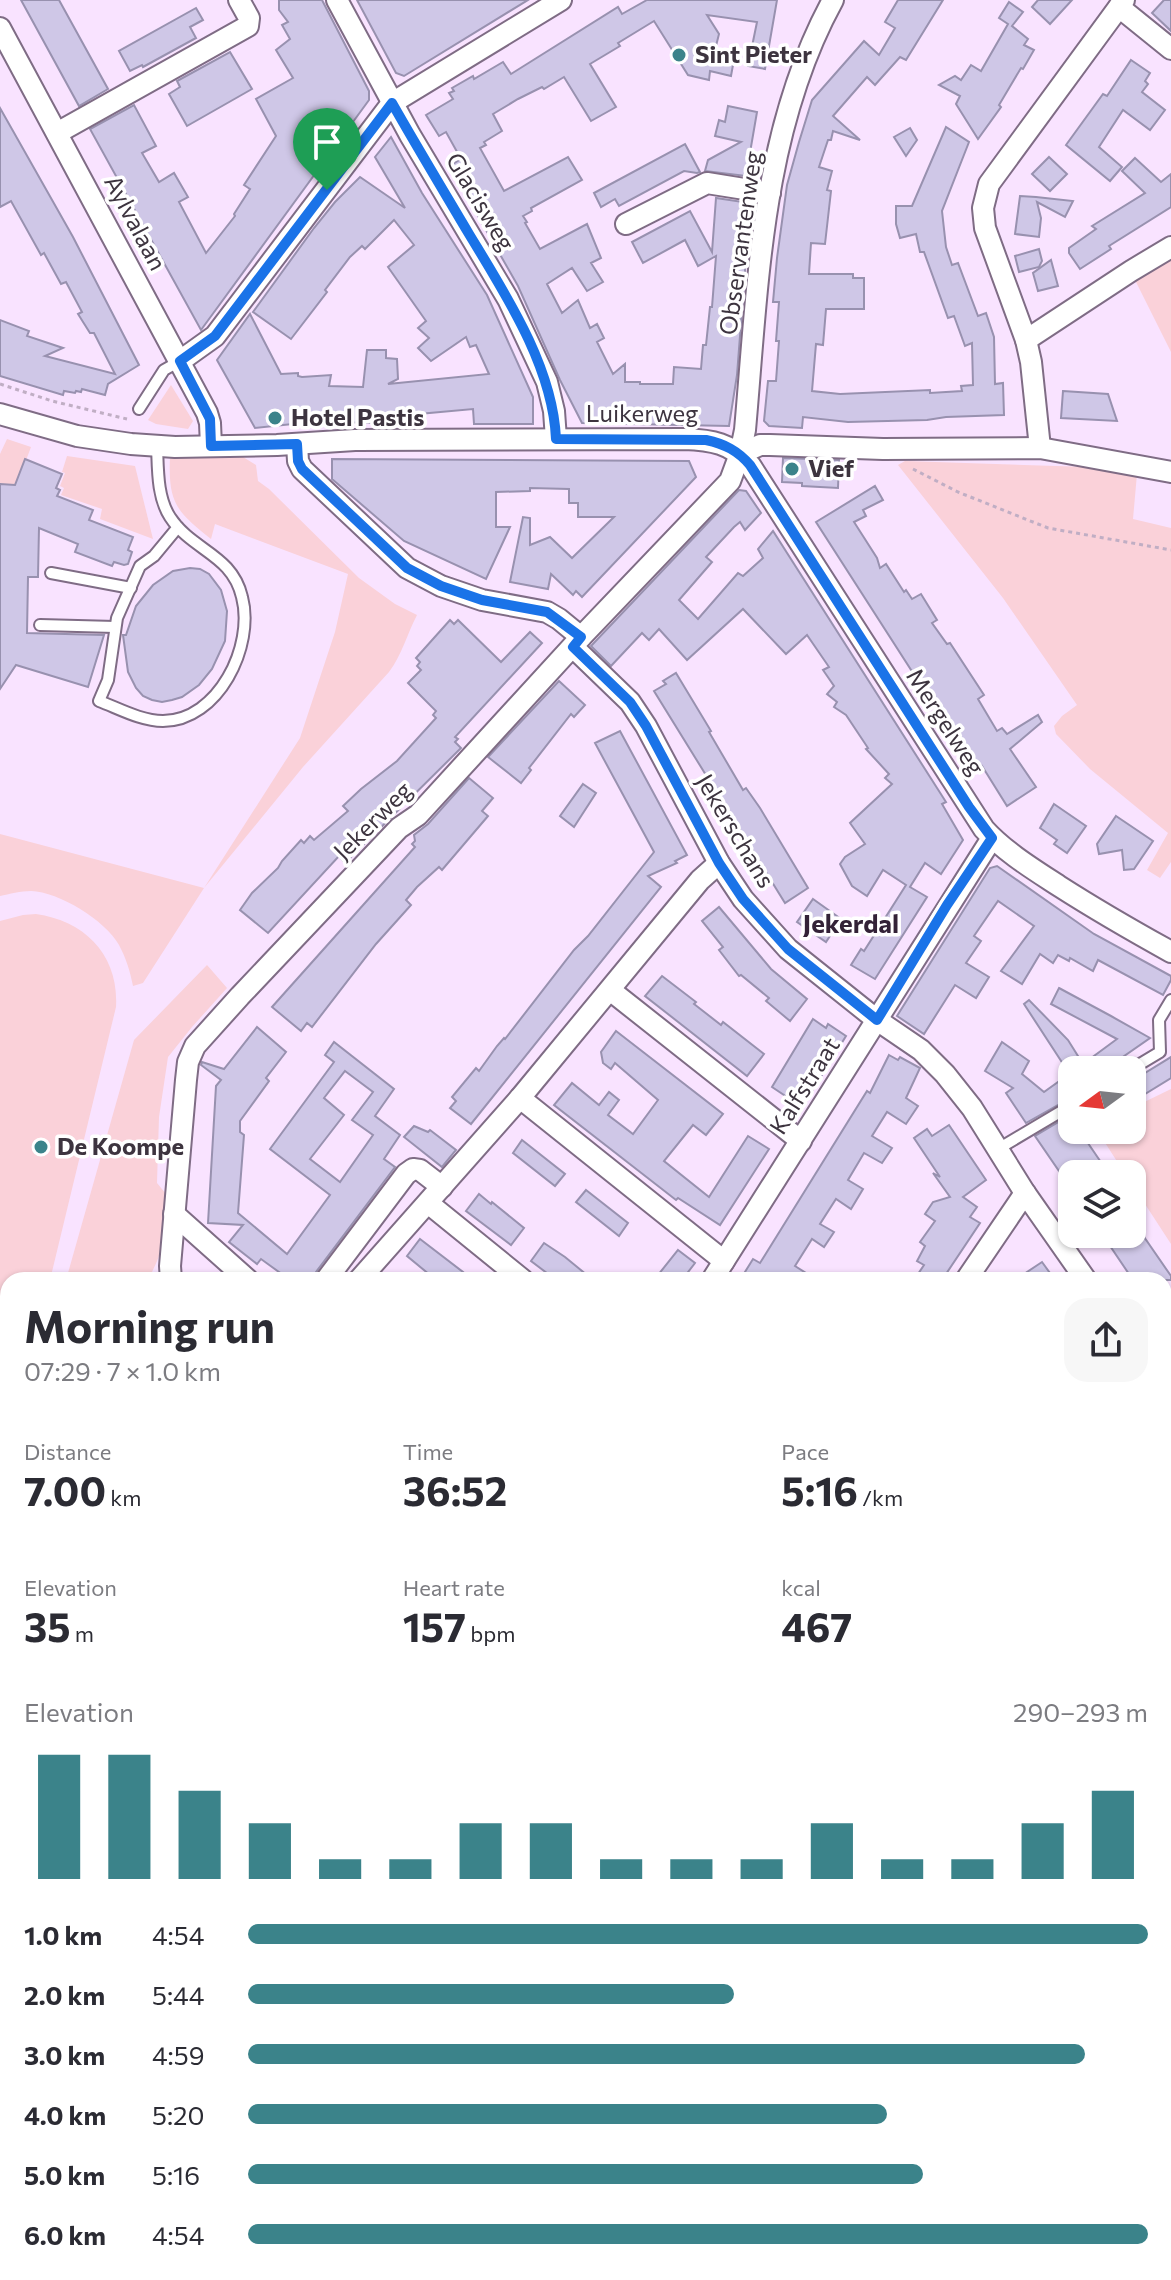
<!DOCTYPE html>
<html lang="en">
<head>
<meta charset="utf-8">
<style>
  :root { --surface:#fff; --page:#f7f7f7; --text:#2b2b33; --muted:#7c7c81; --accent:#3b838a }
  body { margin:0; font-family:Commissioner,sans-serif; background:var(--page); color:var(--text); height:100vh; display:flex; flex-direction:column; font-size:30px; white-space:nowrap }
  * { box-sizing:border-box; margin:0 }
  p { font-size:26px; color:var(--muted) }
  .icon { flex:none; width:44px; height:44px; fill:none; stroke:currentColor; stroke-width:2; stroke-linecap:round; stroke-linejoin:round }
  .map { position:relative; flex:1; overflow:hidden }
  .side { position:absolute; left:0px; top:1272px; width:1172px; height:1008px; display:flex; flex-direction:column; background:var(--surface); border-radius:24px 24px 0 0; box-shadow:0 2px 6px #0004 }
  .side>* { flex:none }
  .needle { width:52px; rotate:255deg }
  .buttons { position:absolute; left:1058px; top:1056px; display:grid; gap:16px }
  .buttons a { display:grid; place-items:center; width:88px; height:88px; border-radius:16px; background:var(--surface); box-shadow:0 2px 6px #0004; font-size:40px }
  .pin { position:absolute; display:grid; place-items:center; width:68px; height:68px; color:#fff; margin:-82px -34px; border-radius:50% 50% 50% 0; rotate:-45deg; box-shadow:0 0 8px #0007 }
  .pin .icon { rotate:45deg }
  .round { display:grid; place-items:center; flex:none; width:84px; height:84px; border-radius:24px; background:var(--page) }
  .headline { display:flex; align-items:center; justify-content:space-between; height:136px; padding:0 24px }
  h1 { font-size:44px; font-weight:700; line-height:60px }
  .figures { display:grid; grid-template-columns:repeat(3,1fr); gap:12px; height:136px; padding:8px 24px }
  .figures div { display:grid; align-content:center }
  .figures b { font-size:40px; font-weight:700 }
  .figures small { font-size:22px; font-weight:400 }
  .figures p { font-size:22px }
  .chart { height:224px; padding:16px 24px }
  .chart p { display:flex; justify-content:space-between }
  .chart svg { width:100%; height:144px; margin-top:8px; stroke:var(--accent); stroke-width:6 }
  ul { padding:0 24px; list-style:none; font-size:26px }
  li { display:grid; grid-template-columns:128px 96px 1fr; align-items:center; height:60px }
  li i { height:20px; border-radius:10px; background:var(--accent) }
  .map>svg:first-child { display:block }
  .green { fill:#fad1d9 }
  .building { fill:#cfc7e7; stroke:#9891af; stroke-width:2; fill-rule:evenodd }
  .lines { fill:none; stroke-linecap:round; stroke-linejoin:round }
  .service-casing { stroke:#7f6c85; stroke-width:14 }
  .minor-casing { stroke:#7f6c85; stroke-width:24 }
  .secondary-casing { stroke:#7f6c85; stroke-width:32 }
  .path { stroke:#c0aec4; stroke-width:3; stroke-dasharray:4 4; stroke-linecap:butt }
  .service { stroke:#fff; stroke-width:10 }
  .minor { stroke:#fff; stroke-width:20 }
  .secondary { stroke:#fff; stroke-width:28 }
  .route-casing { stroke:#fff; stroke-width:16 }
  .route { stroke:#1a73e8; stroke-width:10 }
  .poi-dot { fill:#3b838a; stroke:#fff; stroke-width:3 }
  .labels { text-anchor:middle; stroke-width:7; stroke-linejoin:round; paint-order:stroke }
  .poi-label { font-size:24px; font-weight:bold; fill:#3d343f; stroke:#fff; text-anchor:start }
  .street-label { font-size:24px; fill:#3d343f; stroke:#fff }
  .neighbourhood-label { font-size:26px; font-weight:bold; fill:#332237; stroke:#fff }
</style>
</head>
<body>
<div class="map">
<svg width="1171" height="2280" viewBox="0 0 1171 2280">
  <rect width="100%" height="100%" fill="#f9e3ff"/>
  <g class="green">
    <path d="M1171,259v93l-38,-76z"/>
    <path d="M171,385l22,36 -5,8 -32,-5 -8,-4z"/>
    <path d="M7,439l24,8 -14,37h-17v-30z"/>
    <path d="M67,456l68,10 18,73 -53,-20 2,-10 -41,-14 3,-7 -4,-2 5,-13 -3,-1z"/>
    <path d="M170,457h73l13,8 2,16 11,8 90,89 36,26 22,11c-10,19 -15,40 -28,57l-86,95 -99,121 -61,95 -10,3c-3,-15 -7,-28 -14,-41 -14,-25 -60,-53 -88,-54 -10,0 -22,3 -31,5v-62l204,54 96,-150 35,-106 13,-58 -133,-50 -4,15c-35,-28 -43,-36 -41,-82z"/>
    <path d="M905,461l183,6 49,7 -4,45 38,9v334l-11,16 -13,-8 21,-37 -78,-64 -34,-35 -2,-8 8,-10 15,-11 -74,-107 -105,-133z"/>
    <path d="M36,914c49,7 83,41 80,93l-66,273h-42v48l-8,4v-411l23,-6z"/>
    <path d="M207,965l20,23 -35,39 -24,30 -9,60 -2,66 9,11c-3,16 -2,32 -4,48 -1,13 -8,26 -14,38h-82l68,-240z"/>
    <path d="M1171,1089v155l-39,-60v-10h-7l-28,-44h35v-22z"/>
    <path d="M0,1689l8,31v301l-8,2z"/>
    <path d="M1171,1947v333h-199l-7,-8h199v-323z"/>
    <path d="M813,2272h121l7,8h-126z"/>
  </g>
  <g class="building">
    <path d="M21,0h38l49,89 -29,17z"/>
    <path d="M279,0h43l47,91v9l-168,230 -111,-201 44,-24 22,41 -14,7 17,29 15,-9 14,24 -9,5 27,51 29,-37 -1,-2 16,-25 -6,-4 32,-49 -20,-37 37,-21 -17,-28 14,-11 -8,-14 6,-3 -9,-12z"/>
    <path d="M357,0h171l-124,76 -8,-3z"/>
    <path d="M647,0h130l-12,69 -17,-3 9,-44 -50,-7 12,19 -4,16 20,4 -4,22 -21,-5 -1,9 -21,-5 -34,-54 -36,22 2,3 -30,18 26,43 -25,14 -27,-44 -20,12 -2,-2 -24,12 -25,15 9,17 -18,11 2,3 -6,3 24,43 64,-34 14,23 -51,28 1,3 -9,5 4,6 -2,1 15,26 47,-25 14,34 -10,5 12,19 -16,9 -15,-23 -25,16 15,29 16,-13 12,28 7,-4 7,14 -7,4 16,32 12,-10v18h15v2h33l1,-17 27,2 2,-24h3l4,-38h2l4,-51 -18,10 -13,-26 -42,23 -11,-21 58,-31 22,41 4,-54 27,4 -4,43h8l-10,130 -8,51 -147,-3 -22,-43 -42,-94 -60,-105 -10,-14 13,-8 -15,-27 -7,4 -13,-21 27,-16 -4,-6 5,-2 -2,-3 21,-12 1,3 29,-17 8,12 107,-67 4,7z"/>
    <path d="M898,0h45l-37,60 -6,-3 -25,28 -8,-8 -34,39 27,24 -27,-9 -2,9h-3l-9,27 13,4 -5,19 4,1 -6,53 -14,-1 -2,31h44v4h11v31h-38l-3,36 -7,-1 -4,47 28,3 90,-4v3l32,-2 -1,-5 12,-1 -1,-42 -7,3 -11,-30 -6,2 -24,-66h-4l-4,-18 -16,4 -4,-14v-18h16l34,-79 23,15 -27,69 4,36 6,18 6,-2 20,53 8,-3 8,24 1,47 8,-1 1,32 -58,2 -19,3 -79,2 -45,-5 -1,11 -33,-2 -5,-5 4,-40h8l3,-40h-3l3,-39h-6l4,-44 10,-73 12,-43 13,-42 52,-59 15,14 16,-27 -10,-6z"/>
    <path d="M1038,0h34l-22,24 -18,-17z"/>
    <path d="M1164,0h7v31l-19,-18z"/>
    <path d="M1009,2l14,10 -11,14 16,13 -4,6 10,5 -11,19 -2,-1 -22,37 2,2 -23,32 -22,-35 4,-8 -21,-11 16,-9 6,4 10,-15 10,6 27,-47 -9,-6z"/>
    <path d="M196,8l7,12 -13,7 6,11 -53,29 -1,-2 -12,6 -11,-20z"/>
    <path d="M230,52l22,37 -65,37 -18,-32 11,-7 -3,-6z"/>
    <path d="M1131,60l19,13 -5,8 3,3 -6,8 23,18 -15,20 -27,-20 -24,37 23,20 -12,14 -44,-36 37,-51 4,2z"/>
    <path d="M728,106l29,6 -11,64 -41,-5 3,-11 33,-18 -26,-6 4,-16 6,2z"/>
    <path d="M0,108l73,129 66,128 -31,19 -3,11 -23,-6 -1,3 -5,-1 -1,2 -11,-2 -1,4 -63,-19v-56l29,11 -2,5 36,12 -18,8 70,18 -21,-41h-4l-12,-19 4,-2 -16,-30 -5,2 -17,-31 -3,2 -30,-54 -11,6z"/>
    <path d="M910,128l7,12 -11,16 -12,-19z"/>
    <path d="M391,137l31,56 65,102 46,102v27h-59l-1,-15 -76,7 1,7 -86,-1 -57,6 -38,-68 33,-46 31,60 17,-1v3l4,1 29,-2 -2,11 34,1 4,-37h19v8l11,1 1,20 -10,5 101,-10 -13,-29 -6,2 -4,-10 -35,24 -13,-13 11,-10 -11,-10 8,-7 -38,-54 26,-22 -20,-25 -29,29 -3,-3 -12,11 -25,33 2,2 -36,47 -38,-27 61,-84 21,-26 25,-25 45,31 -30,-51z"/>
    <path d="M685,144l15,28 -3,1 -13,-2 -65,35 -4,-7 -14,8 -7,-14z"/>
    <path d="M1049,157l18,17 -17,17 -18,-17z"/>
    <path d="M1135,158l26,24 10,-8v33l-62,39 2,3 -31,20 -11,-16v-5l27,-19 -4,-3 53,-33 -23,-22z"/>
    <path d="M1020,196l16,1 37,4 -8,16 -28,-15 4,16 -2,19 -24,-3z"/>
    <path d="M1039,249l3,12 -3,6 -20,5 -4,-16z"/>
    <path d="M1051,260l7,26 -20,5 -5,-18z"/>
    <path d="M1063,391l45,3 9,27 -56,-3z"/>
    <path d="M783,458l56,2 -1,28 -36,-2v-3l-20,-1z"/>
    <path d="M25,459l37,15 -6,14 4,2 -3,6 36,14 -4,10 44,17 -5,13 4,2 -4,12 -4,1 -10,-3 -2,4 -37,-14 3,-8 -39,-16 -1,49h-10l-1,56 77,2 -16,52 -72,-22 -16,24v-205l15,1z"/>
    <path d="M332,459l357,2 7,16 -114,120 -6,-6 -3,4 -22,-21 -3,15 -38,-7 13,-65 7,1v27l20,-8 22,21 42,-41h-36v-14h-9v-14l-39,-1v3l-34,1v35h14l-24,52 -82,-38 -72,-62z"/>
    <path d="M875,486l8,14 -20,10 3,6 -12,6 23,36 3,10 6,-4 18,28 2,-2 6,9 9,-5 16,26 -5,3 15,21 3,-1 34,52 -6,4 19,32 5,-3 5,6 31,-19 4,7 -32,27 26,38 -29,19 -25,-40 -6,5 -160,-249z"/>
    <path d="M739,490l7,1 15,22 -16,17 -5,-8 -6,5 -28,30 6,5 -33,38 19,19 40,-46 5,3 20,-18 -5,-9 15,-18 173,271 -4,2 21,36 -22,34 -16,-11 -15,24 17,10 -52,82 -24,-14 10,-16 3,2 42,-66 -23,-15 -16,26 -15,-10 -12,-22 5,-7 20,-13 -15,-21 42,-39 -7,-6 4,-4 -23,-25 2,-1 -22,-33 -12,-8 3,-5 -10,-8 7,-8 -11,-16 6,-3 -22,-32 -21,19 -43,-45 -56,51 -28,-31 -10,11 -7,-7 -31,33 -20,-20z"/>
    <path d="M190,568l10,1 9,5 12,16 6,21 -2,30 -13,28 -13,16 -17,12 -10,3 -10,2 -10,-2 -9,-4 -7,-8 -8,-16 -5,-37h3l10,-29 17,-21 20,-14z"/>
    <path d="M450,620l4,4 4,-4 43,42 29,-30 12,11 -87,94 3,2 -3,3 6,6 -116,115 -6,-7 -71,77 -28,-23 12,-17 26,-25 4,-7 19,-21 3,3 6,-7 4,4 34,-29 -5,-5 18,-17 36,-28 39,-43 -3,-3 3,-4 -28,-28 13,-13 -4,-4 3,-4 -4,-4z"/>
    <path d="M676,673l35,58 -2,1 34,58 3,-2 14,20 48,80 -23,15 -131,-212 12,-7 -3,-3z"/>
    <path d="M559,681l26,24 -11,12 -3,-3 -42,54 2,2 -10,13 -33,-26z"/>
    <path d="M620,731l67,124 -12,6 2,2 -29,13 13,11 -190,237 -21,-16 6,-7 -4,-4 24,-29 3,3 18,-25 7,-8 1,1 69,-89 14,-14 66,-84 -59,-109z"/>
    <path d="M469,778l24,20 -11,13 6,5 -46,54 -3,-3 -22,20 -11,13 5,5 -35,39 -64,83 -5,-4 -6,8 -29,-24 143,-160 -3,-3 3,-3 -1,-6 14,-11z"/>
    <path d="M583,784l13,9 -22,34 -14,-11z"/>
    <path d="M1054,804l32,22 -19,27 -13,-9 3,-4 -17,-12z"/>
    <path d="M1116,816l37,25 -19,28 -10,1 -2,-20 -23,4 -2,-10z"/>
    <path d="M997,866l97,68 77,42v4l-8,15 -65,-35 -5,11 -23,-13 -1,3 -11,-6 -5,8 -13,-9 -18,30 -21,-13 33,-45 -36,-25 -24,35 7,5 -15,22 23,14 -13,21 -21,-13 -31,49 -27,-18 93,-148z"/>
    <path d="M813,899l28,20 -15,23 -29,-20z"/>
    <path d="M719,907l52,62 36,30 -17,22 -24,-20 3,-3 -28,-23 -2,1 -20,-26 4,-3 -21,-26z"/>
    <path d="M662,976l34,26 -2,2 27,21 2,-3 41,32 -17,22 -102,-80z"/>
    <path d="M1059,988l52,28 39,22 -46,32h-37l-43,-66 5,-4 39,40 15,24 34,-25 -66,-35z"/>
    <path d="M813,1019l13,9 2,-4 18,12 -44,71 -30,-20z"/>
    <path d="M257,1027l29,25 -20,26 3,3 -29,40v11l4,3 -6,78 49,41 43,-59 -60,-46 64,-87 -9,-7 9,-13 60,47 -19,27 25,19 -16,24 11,8 -79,105 -3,8h-23l-29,-21 -4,5 -28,-22 14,-17 -35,-2 8,-137 5,-6 -20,-15 1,-3 22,7zM345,1071l28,21 -21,28 21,15 -33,47 -30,-23 34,-44 -20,-17z"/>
    <path d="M616,1031l107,83 -17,21 -13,-10 -29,36 45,36 39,-61 21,13 -49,76 -42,-27 -2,2 -122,-95 18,-22 27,22 10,-13 10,8 -11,15 25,19 25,-34 -43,-37 -4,6 -8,-6 -2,-11z"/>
    <path d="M1002,1042l27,19 -7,13 22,18 28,-20v25l-46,26 -20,-30 7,-5 -28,-17z"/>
    <path d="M889,1055l9,5 2,-3 20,11 -14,30 12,8 -12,18 -19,-12 -15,24 20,12 -10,15 -18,-10 -16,27 15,9 -12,20 -15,-10 -16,25 14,8 -10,15 -12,-8 -17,27 22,14h-77l13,-21 7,4 107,-172 3,2z"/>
    <path d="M1171,1057v21l-39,24v-21z"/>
    <path d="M1072,1114v16h7l30,44h-37v16l-37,-54z"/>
    <path d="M949,1125l37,55 -23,17 14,10 -7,10 10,6 -38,57h-28l10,-15 -7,-4 8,-15 -5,-4 15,-21 -10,-7 8,-12 17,-5 -17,-24 7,4 -26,-39 13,-9 5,7z"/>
    <path d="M414,1126l14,6 2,-2 26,20 -14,17 -38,-30z"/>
    <path d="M522,1140l43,34 -10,12 -42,-33z"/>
    <path d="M586,1190l42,33 -9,13 -43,-34z"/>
    <path d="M479,1194l12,10 1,-2 32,26 -13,17 -45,-34z"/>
    <path d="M1102,1234h40l29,42v4h-38z"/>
    <path d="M420,1239l43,33 -6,8h-21l-29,-24z"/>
    <path d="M544,1243l21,14 28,23h-37l-25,-19z"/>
    <path d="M678,1250l17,13 -13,17h-28z"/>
    <path d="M1042,1262l13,18h-40z"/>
  </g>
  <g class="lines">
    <defs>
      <g id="service">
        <path d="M139,409l25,-39 16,-9"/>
        <path d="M157,446c1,23 0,51 13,71 22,34 62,37 72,80 13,49 -24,124 -79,124 -22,0 -45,-13 -64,-20l9,-21 9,-62 23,-52 14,-10 24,-29"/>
        <path d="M51,573l80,15"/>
        <path d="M40,625l75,2"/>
        <path d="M1130,1070l30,-18 -1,-32 12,-20"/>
        <path d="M998,1149l74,-44"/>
        <path d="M624,2280l4,-8"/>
        <path d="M763,2280l1,-8"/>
      </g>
      <g id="minor">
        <path d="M337,0l73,135 98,164 39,83 7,29 2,28"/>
        <path d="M1119,7l52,42"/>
        <path d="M0,28l207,385 3,10 1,23"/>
        <path d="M57,133l191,-107 1,-8 -10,-18"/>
        <path d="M626,224l81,-41 63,10"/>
        <path d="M1026,340l105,-69 40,-24"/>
        <path d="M180,361l35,-25 177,-233 169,-103"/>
        <path d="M0,414l77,22 54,8 44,3 102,-2 78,-5 329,-1c27,1 48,4 66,26l234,364c21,23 49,40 75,57 36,23 74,45 112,66"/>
        <path d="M297,444l1,17 4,8 105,99 34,18 41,14 65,12 12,7 22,18"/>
        <path d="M1040,448l-9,-86 -5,-22 -41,-112 -2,-20 6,-24 135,-184"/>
        <path d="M740,454l20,-9h10l113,4 157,-1 131,24"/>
        <path d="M573,647l57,55 16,24 73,137 24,36 45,50 89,71 44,30 24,24 27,34 53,85 61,87"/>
        <path d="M610,990l191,151"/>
        <path d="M520,1098l204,163"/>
        <path d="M428,1203l95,77"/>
        <path d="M174,1214l74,66"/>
        <path d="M171,1280l-1,-14 16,-186 2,-18 7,-16 45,-50 159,-168 19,-13 163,-178 149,-156 10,-27 5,-24c13,-145 16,-299 88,-430"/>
        <path d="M326,1280l80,-106 7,-5 7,1 22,17"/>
        <path d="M359,1280l161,-182 180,-218 19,-17"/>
        <path d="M712,1280l280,-442"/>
        <path d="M966,1280l59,-87"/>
        <path d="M1164,1391l7,10"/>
        <path d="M0,1414l8,-3"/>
        <path d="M1164,1527l7,-5"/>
        <path d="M0,1636l8,2"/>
        <path d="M1164,1943l7,-3"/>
        <path d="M0,2126l8,7"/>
        <path d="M157,2272l3,8"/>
        <path d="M321,2272l15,8"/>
      </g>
      <g id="secondary">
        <path d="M0,2076l8,-2"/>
        <path d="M952,2272l7,8"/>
      </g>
    </defs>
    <use href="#service" class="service-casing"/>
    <use href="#minor" class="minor-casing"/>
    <use href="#secondary" class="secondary-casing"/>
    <g class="path">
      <path d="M0,384l52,17 75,18"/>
      <path d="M913,469l45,23 90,36 123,22"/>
      <path d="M0,2172l8,4"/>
      <path d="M1042,2272v8"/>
      <path d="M387,2280l3,-8"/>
      <path d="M586,2280l2,-8"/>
    </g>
    <use href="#service" class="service"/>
    <use href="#minor" class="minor"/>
    <use href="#secondary" class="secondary"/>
  </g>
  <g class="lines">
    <defs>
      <path id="route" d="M392,103c25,44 51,87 77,131 37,61 84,133 87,205l150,1c19,4 32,11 44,25l219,342 23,31 -45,67 -70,115 -89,-71 -45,-50 -24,-36 -73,-137 -16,-24 -57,-55 8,-10 -34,-25 -65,-12 -41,-14 -34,-18 -105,-99 -4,-8 -1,-17 -86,2 -1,-27 -30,-58 35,-25z"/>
    </defs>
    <use href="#route" class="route-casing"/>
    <use href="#route" class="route"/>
  </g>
  <g class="poi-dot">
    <circle cx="679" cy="55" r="8"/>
    <circle cx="275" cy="418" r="8"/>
    <circle cx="792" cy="469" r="8"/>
    <circle cx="41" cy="1147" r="8"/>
  </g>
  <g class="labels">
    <g class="poi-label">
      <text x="695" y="63">Sint Pieter</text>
      <text x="291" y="426">Hotel Pastis</text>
      <text x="808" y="477">Vief</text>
      <text x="57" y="1155">De Koompe</text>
    </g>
    <g class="street-label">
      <text transform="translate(480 202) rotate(59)" y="8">Glacisweg</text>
      <text transform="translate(135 223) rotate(62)" y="8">Aylvalaan</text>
      <text transform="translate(741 243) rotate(-82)" y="8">Observantenweg</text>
      <text x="642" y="422">Luikerweg</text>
      <text transform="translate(945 722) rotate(57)" y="8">Mergelweg</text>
      <text transform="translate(373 821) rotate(-45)" y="8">Jekerweg</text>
      <text transform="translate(735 831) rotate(59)" y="8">Jekerschans</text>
      <text transform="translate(805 1086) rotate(-58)" y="8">Kalfstraat</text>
    </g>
    <g class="neighbourhood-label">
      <text x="851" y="933">Jekerdal</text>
    </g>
  </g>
</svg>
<div class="buttons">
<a><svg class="needle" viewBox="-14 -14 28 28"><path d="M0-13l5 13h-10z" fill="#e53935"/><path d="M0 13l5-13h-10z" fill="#7c7c81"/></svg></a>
<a><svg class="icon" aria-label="layers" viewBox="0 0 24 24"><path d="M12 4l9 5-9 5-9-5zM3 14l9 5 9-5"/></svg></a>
</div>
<div class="pin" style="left:327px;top:190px;background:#1e9e55"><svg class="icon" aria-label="arrive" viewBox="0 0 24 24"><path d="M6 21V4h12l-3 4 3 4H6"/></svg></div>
<section class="side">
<div class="headline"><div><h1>Morning run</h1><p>07:29 · 7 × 1.0 km</p></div><a class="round"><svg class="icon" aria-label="share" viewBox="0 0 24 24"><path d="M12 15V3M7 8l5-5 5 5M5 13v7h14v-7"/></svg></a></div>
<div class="figures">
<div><p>Distance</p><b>7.00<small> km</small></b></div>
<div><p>Time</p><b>36:52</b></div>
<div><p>Pace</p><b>5:16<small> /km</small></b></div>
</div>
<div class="figures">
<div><p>Elevation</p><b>35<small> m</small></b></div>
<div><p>Heart rate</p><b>157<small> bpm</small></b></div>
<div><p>kcal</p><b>467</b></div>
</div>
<div class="chart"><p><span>Elevation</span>290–293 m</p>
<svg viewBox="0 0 160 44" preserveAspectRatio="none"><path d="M5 44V6M15 44V6M25 44V17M35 44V27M45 44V38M55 44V38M65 44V27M75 44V27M85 44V38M95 44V38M105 44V38M115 44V27M125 44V38M135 44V38M145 44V27M155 44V17"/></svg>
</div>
<ul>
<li><b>1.0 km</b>4:54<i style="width:100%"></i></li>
<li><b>2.0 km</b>5:44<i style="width:54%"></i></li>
<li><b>3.0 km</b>4:59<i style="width:93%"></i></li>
<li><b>4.0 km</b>5:20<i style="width:71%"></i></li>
<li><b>5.0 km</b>5:16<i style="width:75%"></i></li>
<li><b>6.0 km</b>4:54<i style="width:100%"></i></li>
</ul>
</section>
</div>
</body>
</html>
